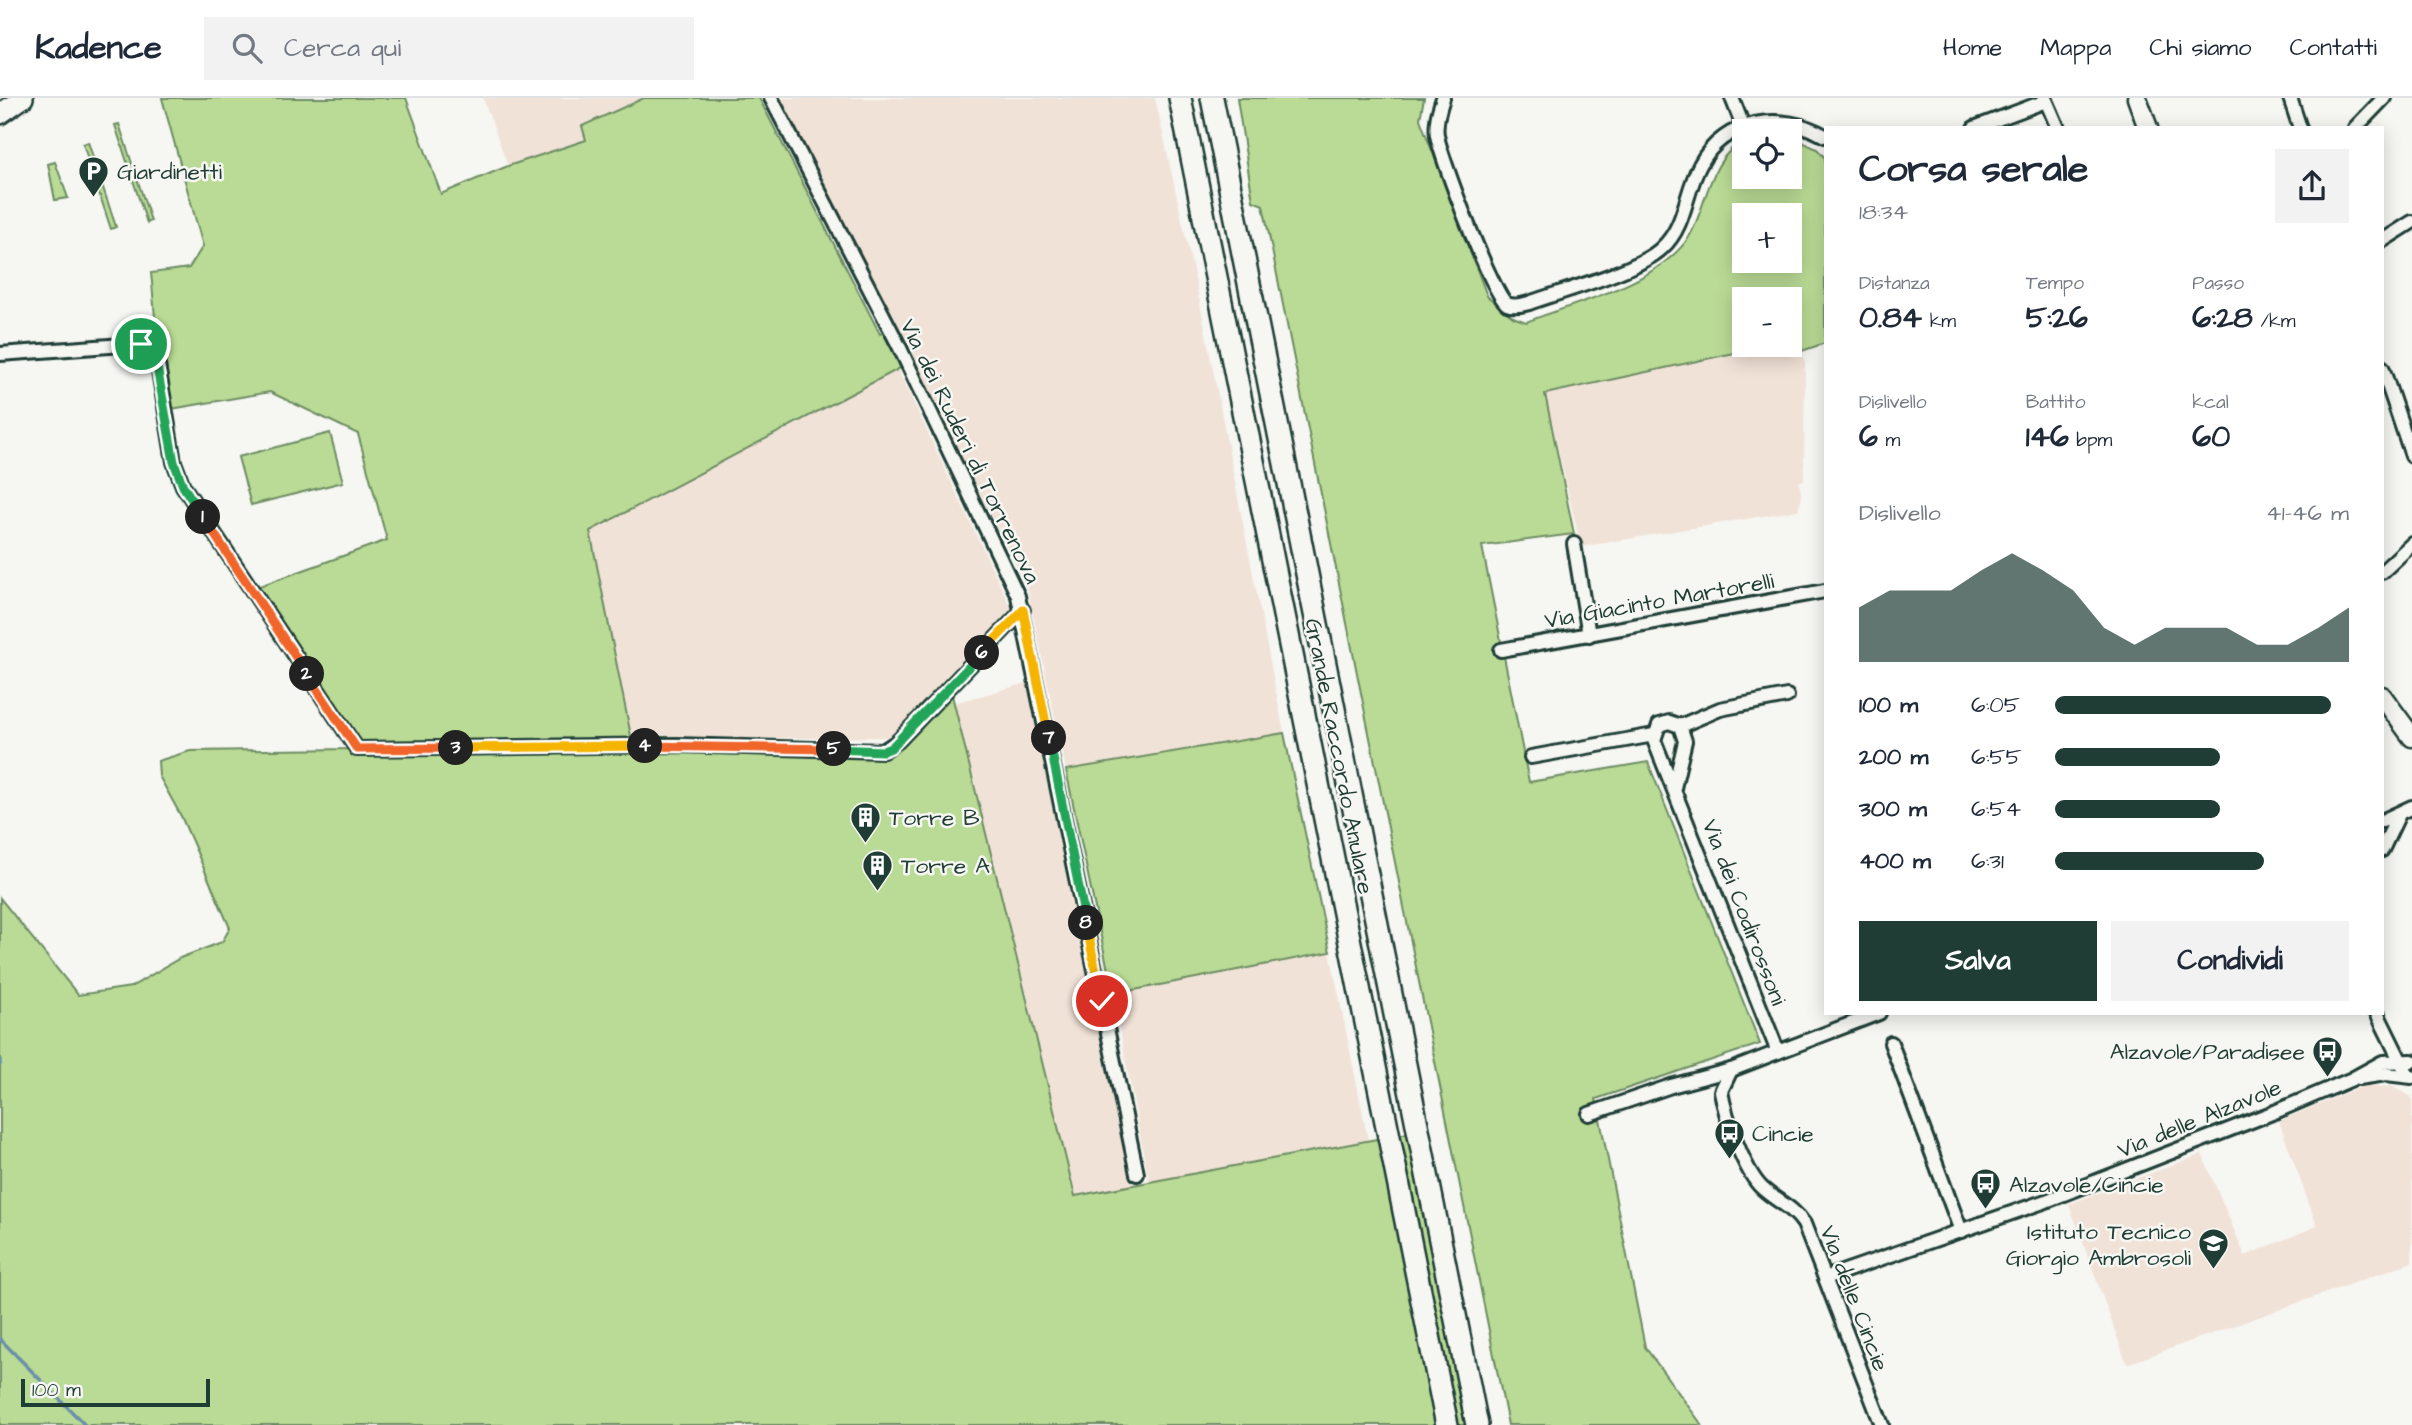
<!DOCTYPE html>
<html lang="it">
<head>
<meta charset="utf-8">
<style>
  :root { --surface:#fff; --page:#f2f2f3; --text:#1f2937; --muted:#747a83; --line:#e0e1e3; --accent:#1f3d34 }
  body { margin:0; font-family:"Architects Daughter",sans-serif; background:var(--page); color:var(--text); height:100vh; display:flex; flex-direction:column; font-size:26px; white-space:nowrap }
  * { box-sizing:border-box; margin:0 }
  p { font-size:23px; color:var(--muted) }
  .icon { flex:none; width:38px; height:38px; fill:none; stroke:currentColor; stroke-width:2; stroke-linecap:round; stroke-linejoin:round }
  .map { position:relative; flex:1; overflow:hidden }
  .panel { position:absolute; left:1824px; top:28px; width:560px; height:889px; display:flex; flex-direction:column; background:var(--surface); border-radius:0px; box-shadow:0 4px 18px #0003 }
  .panel>* { flex:none }
  .tools { position:absolute; left:1732px; top:21px; display:grid; gap:14px }
  .tools a { display:grid; place-items:center; width:70px; height:70px; border-radius:0px; background:var(--surface); box-shadow:0 4px 18px #0003; font-size:35px }
  .scale { position:absolute; left:21px; bottom:18px; width:189px; box-sizing:border-box; padding-left:7px; border:4px solid #1f3d34; border-top:0; font-size:19px; line-height:24px; white-space:nowrap; color:#1f3d34; -webkit-text-stroke:5px #f6f6f2; paint-order:stroke }
  .pin { position:absolute; display:grid; place-items:center; width:60px; height:60px; color:#fff; margin:-30px; border:4px solid #fff; border-radius:50%; box-shadow:0 2px 7px #0007 }
  .km { position:absolute; width:35px; height:35px; margin:-18px; border-radius:50%; background:#222; color:#fff; font-size:19px; line-height:35px; text-align:center }
  .round { display:grid; place-items:center; flex:none; width:74px; height:74px; border-radius:0px; background:var(--page) }
  .head { display:flex; align-items:center; justify-content:space-between; height:119px; padding:0 35px }
  h1 { font-size:38px; font-weight:700; line-height:52px }
  .stats { display:grid; grid-template-columns:repeat(3,1fr); gap:10px; height:119px; padding:7px 35px }
  .stats div { display:grid; align-content:center }
  .stats b { font-size:30px; font-weight:700 }
  .stats small { font-size:19px; font-weight:400 }
  .stats p { font-size:19px }
  .chart { height:196px; padding:14px 35px }
  .chart p { display:flex; justify-content:space-between }
  .chart svg { width:100%; height:126px; margin-top:7px; fill:var(--accent); opacity:.7 }
  .action { display:flex; gap:14px; margin-top:auto; padding:14px 35px }
  .action a { flex:1; height:80px; border-radius:0px; background:var(--accent); color:#fff; font-size:28px; font-weight:700; line-height:80px; text-align:center }
  .action a+a { background:var(--page); color:var(--text) }
  ul { padding:0 35px; list-style:none; font-size:23px }
  li { display:grid; grid-template-columns:112px 84px 1fr; align-items:center; height:52px }
  li i { height:18px; border-radius:9px; background:var(--accent) }
  header { display:flex; align-items:center; gap:42px; box-sizing:border-box; height:98px; padding:0 35px; background:var(--surface); border-bottom:2px solid var(--line) }
  header strong { font-size:33px }
  nav { display:flex; gap:38px; margin-inline-start:auto; font-size:24px }
  .search { width:490px; height:63px; background:var(--page); display:flex; align-items:center; gap:18px; box-sizing:border-box; padding:0 24px; border-radius:0px; color:var(--muted); font-size:26px }
  .map>svg:first-child { display:block }
  .built { fill:#f1e2d7 }
  .green { fill:#badb95; stroke:#6c8c64; stroke-width:2; fill-rule:evenodd }
  .lines { fill:none; stroke-linecap:round; stroke-linejoin:round }
  .stream { stroke:#6a90a8; stroke-width:3.5 }
  .street-casing { stroke:#1f3d34; stroke-width:18 }
  .secondary-casing { stroke:#1f3d34; stroke-width:23 }
  .primary-casing { stroke:#1f3d34; stroke-width:24 }
  .highway-casing { stroke:#1f3d34; stroke-width:26 }
  .street { stroke:#f6f6f2; stroke-width:12 }
  .secondary { stroke:#f6f6f2; stroke-width:18 }
  .primary { stroke:#f6f6f2; stroke-width:19 }
  .highway { stroke:#f6f6f2; stroke-width:21 }
  .split-1-casing { stroke:#fff; stroke-width:14 }
  .split-2-casing { stroke:#fff; stroke-width:14 }
  .split-3-casing { stroke:#fff; stroke-width:14 }
  .split-4-casing { stroke:#fff; stroke-width:14 }
  .split-5-casing { stroke:#fff; stroke-width:14 }
  .split-6-casing { stroke:#fff; stroke-width:14 }
  .split-7-casing { stroke:#fff; stroke-width:14 }
  .split-8-casing { stroke:#fff; stroke-width:14 }
  .split-9-casing { stroke:#fff; stroke-width:14 }
  .split-1 { stroke:#22a559; stroke-width:9 }
  .split-2 { stroke:#f0652b; stroke-width:9 }
  .split-3 { stroke:#f0652b; stroke-width:9 }
  .split-4 { stroke:#f5b400; stroke-width:9 }
  .split-5 { stroke:#f0652b; stroke-width:9 }
  .split-6 { stroke:#22a559; stroke-width:9 }
  .split-7 { stroke:#f5b400; stroke-width:9 }
  .split-8 { stroke:#22a559; stroke-width:9 }
  .split-9 { stroke:#f5b400; stroke-width:9 }
  .labels { text-anchor:middle; stroke-width:5; stroke-linejoin:round; paint-order:stroke }
  .poi-label { font-size:23px; fill:#1f3d34; stroke:#f6f6f2; text-anchor:start }
  .street-label { font-size:23px; fill:#1f3d34; stroke:#f6f6f2 }
</style>
</head>
<body>
<header>
<strong>Kadence</strong>
<div class="search"><svg class="icon" aria-label="search" viewBox="0 0 24 24"><circle cx="10" cy="10" r="6"/><path d="M15 15l6 6"/></svg>Cerca qui</div>
<nav><a>Home</a><a>Mappa</a><a>Chi siamo</a><a>Contatti</a></nav>
</header>
<div class="map">
<svg width="2412" height="1327" viewBox="0 0 2412 1327">
  <rect width="100%" height="100%" fill="#f6f6f2"/>
  <filter id="ink" filterUnits="userSpaceOnUse"><feTurbulence type="fractalNoise" baseFrequency=".0143" numOctaves="2"/><feDisplacementMap in="SourceGraphic" scale="14" xChannelSelector="R" yChannelSelector="G"/><feConvolveMatrix kernelMatrix="1 2 1 2 8 2 1 2 1" color-interpolation-filters="sRGB"/></filter>
  <g filter="url(#ink)">
    <g class="built">
      <path d="M483,0h161l-62,27 5,15 -79,26z"/>
      <path d="M780,0h375l42,190 87,445 -218,37 -39,-183z"/>
      <path d="M1799,241l6,23 -1,118 -5,2 3,15 -4,13 -217,37 -36,-153 226,-49h19v-4z"/>
      <path d="M898,272l115,242 -120,125 -262,3 -41,-209z"/>
      <path d="M1031,584l101,504 -57,11 -121,-494z"/>
      <path d="M1330,854l38,188 -219,42 -36,-188z"/>
      <path d="M2367,986l13,3 11,-1 21,11v165l-285,102 -58,-160 133,-50 43,102 72,-30 -38,-105z"/>
    </g>
    <g class="green">
      <path d="M162,0h244l35,96 67,-28 78,-26 -4,-14 62,-28h115l121,236 11,-4 17,34 -318,167 43,215 254,4 63,-63 125,509 344,-65 58,294h-1477v-527l78,97 53,-8 49,-29 42,-16 8,-14 -49,-112 -22,-40 -1,-15 32,-10 166,-2 -105,-160 136,-49 -29,-106 -88,-42 -105,18c-8,-45 -9,-91 -14,-137l38,-5 14,-22z"/>
      <path d="M1237,0h187l-4,21 67,177 26,21 13,5c51,-20 128,-37 161,-82 19,-26 20,-83 58,-100v37h45v-41l27,13 8,9v185l-23,8 -3,-12 -9,2v-42h-45v46h26l-226,49 29,140 -92,12 47,236 119,-20 112,282 -164,55 49,248 57,78h-194l-245,-1220 -10,-4zM1745,117h45v46h-45z"/>
      <path d="M119,26l32,97 -4,2 -32,-98z"/>
      <path d="M88,44l28,85 -5,2 -28,-85z"/>
      <path d="M55,64l13,36 -13,2 -7,-36z"/>
      <path d="M330,335l13,49 -92,23 -13,-48z"/>
      <path d="M1284,635l46,219 -217,42 -47,-224z"/>
    </g>
    <g class="lines">
      <g class="stream">
        <path d="M0,962v5"/>
        <path d="M0,1241l85,86"/>
      </g>
      <defs>
        <g id="street">
          <path d="M771,0l127,246 120,252 119,578"/>
          <path d="M1443,0c-4,12 -8,25 -6,37 3,21 56,161 70,169 7,3 15,1 22,-1 33,-12 109,-32 133,-55 24,-22 23,-56 38,-83 24,-46 82,-54 125,-29"/>
          <path d="M1732,0l11,28"/>
          <path d="M2045,0l13,30"/>
          <path d="M2290,0l10,30"/>
          <path d="M1974,30l72,-27"/>
          <path d="M2355,30l29,-30"/>
          <path d="M2382,143l30,-19"/>
          <path d="M0,256l137,-10 14,6 7,15 16,97 9,24 174,263 319,-4 207,6 15,-10 125,-131"/>
          <path d="M2382,269l30,89"/>
          <path d="M1574,446l15,91"/>
          <path d="M2382,474l30,-28"/>
          <path d="M1501,552l324,-59"/>
          <path d="M1680,628l40,-17 67,-13"/>
          <path d="M1531,659l123,-22"/>
          <path d="M1674,690l11,-47 -5,-15 -11,-4 -10,3 -5,15 124,312"/>
          <path d="M2382,723l30,-14"/>
          <path d="M2382,752l17,-36"/>
          <path d="M2377,915l31,63"/>
          <path d="M1891,945l70,188"/>
          <path d="M1731,972l-10,21c4,25 23,80 41,97 15,14 30,18 42,36l78,201"/>
          <path d="M2359,980l27,-4 26,3"/>
          <path d="M1589,1016l82,-28 60,-16 148,-57"/>
          <path d="M1825,1180l221,-77 231,-90 75,-32 31,-17 29,-1"/>
        </g>
        <g id="secondary">
          <path d="M2137,0l11,30"/>
          <path d="M2382,598l30,41"/>
        </g>
        <path id="primary" d="M0,16l23,-16"/>
        <g id="highway">
          <path d="M1180,0l267,1327"/>
          <path d="M1212,0l265,1327"/>
        </g>
      </defs>
      <use href="#street" class="street-casing"/>
      <use href="#secondary" class="secondary-casing"/>
      <use href="#primary" class="primary-casing"/>
      <use href="#highway" class="highway-casing"/>
      <use href="#street" class="street"/>
      <use href="#secondary" class="secondary"/>
      <use href="#primary" class="primary"/>
      <use href="#highway" class="highway"/>
    </g>
  </g>
  <g class="lines" filter="url(#ink)">
    <defs>
      <path id="split-1" d="M141,246l8,4 6,8 19,106 9,24 20,31"/>
      <path id="split-2" d="M203,419l104,157"/>
      <path id="split-3" d="M307,576l50,75 99,-1"/>
      <path id="split-4" d="M456,650l189,-2"/>
      <path id="split-5" d="M645,648l189,3"/>
      <path id="split-6" d="M834,651l49,2 8,-3 91,-95"/>
      <path id="split-7" d="M982,555l41,-43 26,128"/>
      <path id="split-8" d="M1049,640l37,185"/>
      <path id="split-9" d="M1086,825l16,78"/>
    </defs>
    <use href="#split-1" class="split-1-casing"/>
    <use href="#split-2" class="split-2-casing"/>
    <use href="#split-3" class="split-3-casing"/>
    <use href="#split-4" class="split-4-casing"/>
    <use href="#split-5" class="split-5-casing"/>
    <use href="#split-6" class="split-6-casing"/>
    <use href="#split-7" class="split-7-casing"/>
    <use href="#split-8" class="split-8-casing"/>
    <use href="#split-9" class="split-9-casing"/>
    <use href="#split-1" class="split-1"/>
    <use href="#split-2" class="split-2"/>
    <use href="#split-3" class="split-3"/>
    <use href="#split-4" class="split-4"/>
    <use href="#split-5" class="split-5"/>
    <use href="#split-6" class="split-6"/>
    <use href="#split-7" class="split-7"/>
    <use href="#split-8" class="split-8"/>
    <use href="#split-9" class="split-9"/>
  </g>
  <defs>
    <symbol id="parking-pin" viewBox="-11 -11 22 30"><path d="M0 17L-7.5 6A9.5 9.5 0 1 1 7.5 6Z" fill="#1f3d34" stroke="#f6f6f2"/><path d="M-3.5-5.5H1a3.5 3.5 0 0 1 0 7H-1V5.5H-3.5ZM-1-3.4V-.6H.8a1.4 1.4 0 0 0 0-2.8Z" fill="#fff"/></symbol>
    <symbol id="building-pin" viewBox="-11 -11 22 30"><path d="M0 17L-7.5 6A9.5 9.5 0 1 1 7.5 6Z" fill="#1f3d34" stroke="#f6f6f2"/><path d="M-4-6H4V6H1V3H-1V6H-4ZM-2.5-4.3h1.7v1.8h-1.7ZM.8-4.3h1.7v1.8H.8ZM-2.5-1h1.7V.8h-1.7ZM.8-1h1.7V.8H.8Z" fill="#fff"/></symbol>
    <symbol id="bus-pin" viewBox="-11 -11 22 30"><path d="M0 17L-7.5 6A9.5 9.5 0 1 1 7.5 6Z" fill="#1f3d34" stroke="#f6f6f2"/><path d="M-5-6H5V4H4V6H2V4H-2V6H-4V4H-5ZM-3.5-4V0h7V-4ZM-3.5 1.2v1.5H-2V1.2ZM2 1.2v1.5H3.5V1.2Z" fill="#fff"/></symbol>
    <symbol id="school-pin" viewBox="-11 -11 22 30"><path d="M0 17L-7.5 6A9.5 9.5 0 1 1 7.5 6Z" fill="#1f3d34" stroke="#f6f6f2"/><path d="M0-5L7-2L0 1L-7-2ZM-4 1L0 2.5L4 1V4Q0 6-4 4Z" fill="#fff"/></symbol>
  </defs>
  <g fill-rule="evenodd">
    <use href="#parking-pin" x="76" y="56" width="35" height="47"/>
    <use href="#building-pin" x="848" y="702" width="35" height="47"/>
    <use href="#building-pin" x="860" y="750" width="35" height="47"/>
    <use href="#bus-pin" x="2310" y="936" width="35" height="47"/>
    <use href="#bus-pin" x="1712" y="1018" width="35" height="47"/>
    <use href="#bus-pin" x="1968" y="1068" width="35" height="47"/>
    <use href="#school-pin" x="2196" y="1128" width="35" height="47"/>
  </g>
  <g class="labels">
    <g class="poi-label">
      <text x="117" y="81">Giardinetti</text>
      <text x="889" y="727">Torre B</text>
      <text x="901" y="775">Torre A</text>
      <text x="2305" y="961" text-anchor="end">Alzavole/Paradisee</text>
      <text x="1752" y="1043">Cincie</text>
      <text x="2009" y="1094">Alzavole/Cincie</text>
      <text x="2191" y="1141" text-anchor="end">Istituto Tecnico<tspan x="2191" dy="26">Giorgio Ambrosoli</tspan></text>
    </g>
    <g class="street-label">
      <text transform="translate(971 353) rotate(64)" y="8">Via dei Ruderi di Torrenova</text>
      <text transform="translate(1659 502) rotate(-10)" y="8">Via Giacinto Martorelli</text>
      <text transform="translate(1340 658) rotate(79)" y="8">Grande Raccordo Anulare</text>
      <text transform="translate(1745 814) rotate(69)" y="8">Via dei Codirossoni</text>
      <text transform="translate(2199 1020) rotate(-22)" y="8">Via delle Alzavole</text>
      <text transform="translate(1855 1200) rotate(69)" y="8">Via delle Cincie</text>
    </g>
  </g>
</svg>
<div class="tools">
<a><svg class="icon" aria-label="locate" viewBox="0 0 24 24"><circle cx="12" cy="12" r="6"/><path d="M12 2v4M12 18v4M2 12h4M18 12h4"/></svg></a>
<a>+</a>
<a>−</a>
</div>
<div class="scale">100 m</div>
<div class="pin" style="left:141px;top:246px;background:#1e9e55"><svg class="icon" aria-label="arrive" viewBox="0 0 24 24"><path d="M6 21V4h12l-3 4 3 4H6"/></svg></div>
<div class="pin" style="left:1102px;top:903px;background:#d93025"><svg class="icon" aria-label="check" viewBox="0 0 24 24"><path d="M5 12l5 5 9-10"/></svg></div>
<b class="km" style="left:203px;top:419px">1</b>
<b class="km" style="left:307px;top:576px">2</b>
<b class="km" style="left:456px;top:650px">3</b>
<b class="km" style="left:645px;top:648px">4</b>
<b class="km" style="left:834px;top:651px">5</b>
<b class="km" style="left:982px;top:555px">6</b>
<b class="km" style="left:1049px;top:640px">7</b>
<b class="km" style="left:1086px;top:825px">8</b>
<section class="panel">
<div class="head"><div><h1>Corsa serale</h1><p>18:34</p></div><a class="round"><svg class="icon" aria-label="share" viewBox="0 0 24 24"><path d="M12 15V3M7 8l5-5 5 5M5 13v7h14v-7"/></svg></a></div>
<div class="stats">
<div><p>Distanza</p><b>0.84<small> km</small></b></div>
<div><p>Tempo</p><b>5:26</b></div>
<div><p>Passo</p><b>6:28<small> /km</small></b></div>
</div>
<div class="stats">
<div><p>Dislivello</p><b>6<small> m</small></b></div>
<div><p>Battito</p><b>146<small> bpm</small></b></div>
<div><p>kcal</p><b>60</b></div>
</div>
<div class="chart"><p><span>Dislivello</span>41–46 m</p>
<svg viewBox="0 0 160 44" preserveAspectRatio="none"><path d="M0 44V25L10 19L20 19L30 19L40 12L50 6L60 12L70 19L80 32L90 38L100 32L110 32L120 32L130 38L140 38L150 32L160 25V44z"/></svg>
</div>
<ul>
<li><b>100 m</b>6:05<i style="width:94%"></i></li>
<li><b>200 m</b>6:55<i style="width:56%"></i></li>
<li><b>300 m</b>6:54<i style="width:56%"></i></li>
<li><b>400 m</b>6:31<i style="width:71%"></i></li>
</ul>
<div class="action"><a>Salva</a><a>Condividi</a></div>
</section>
</div>
</body>
</html>
